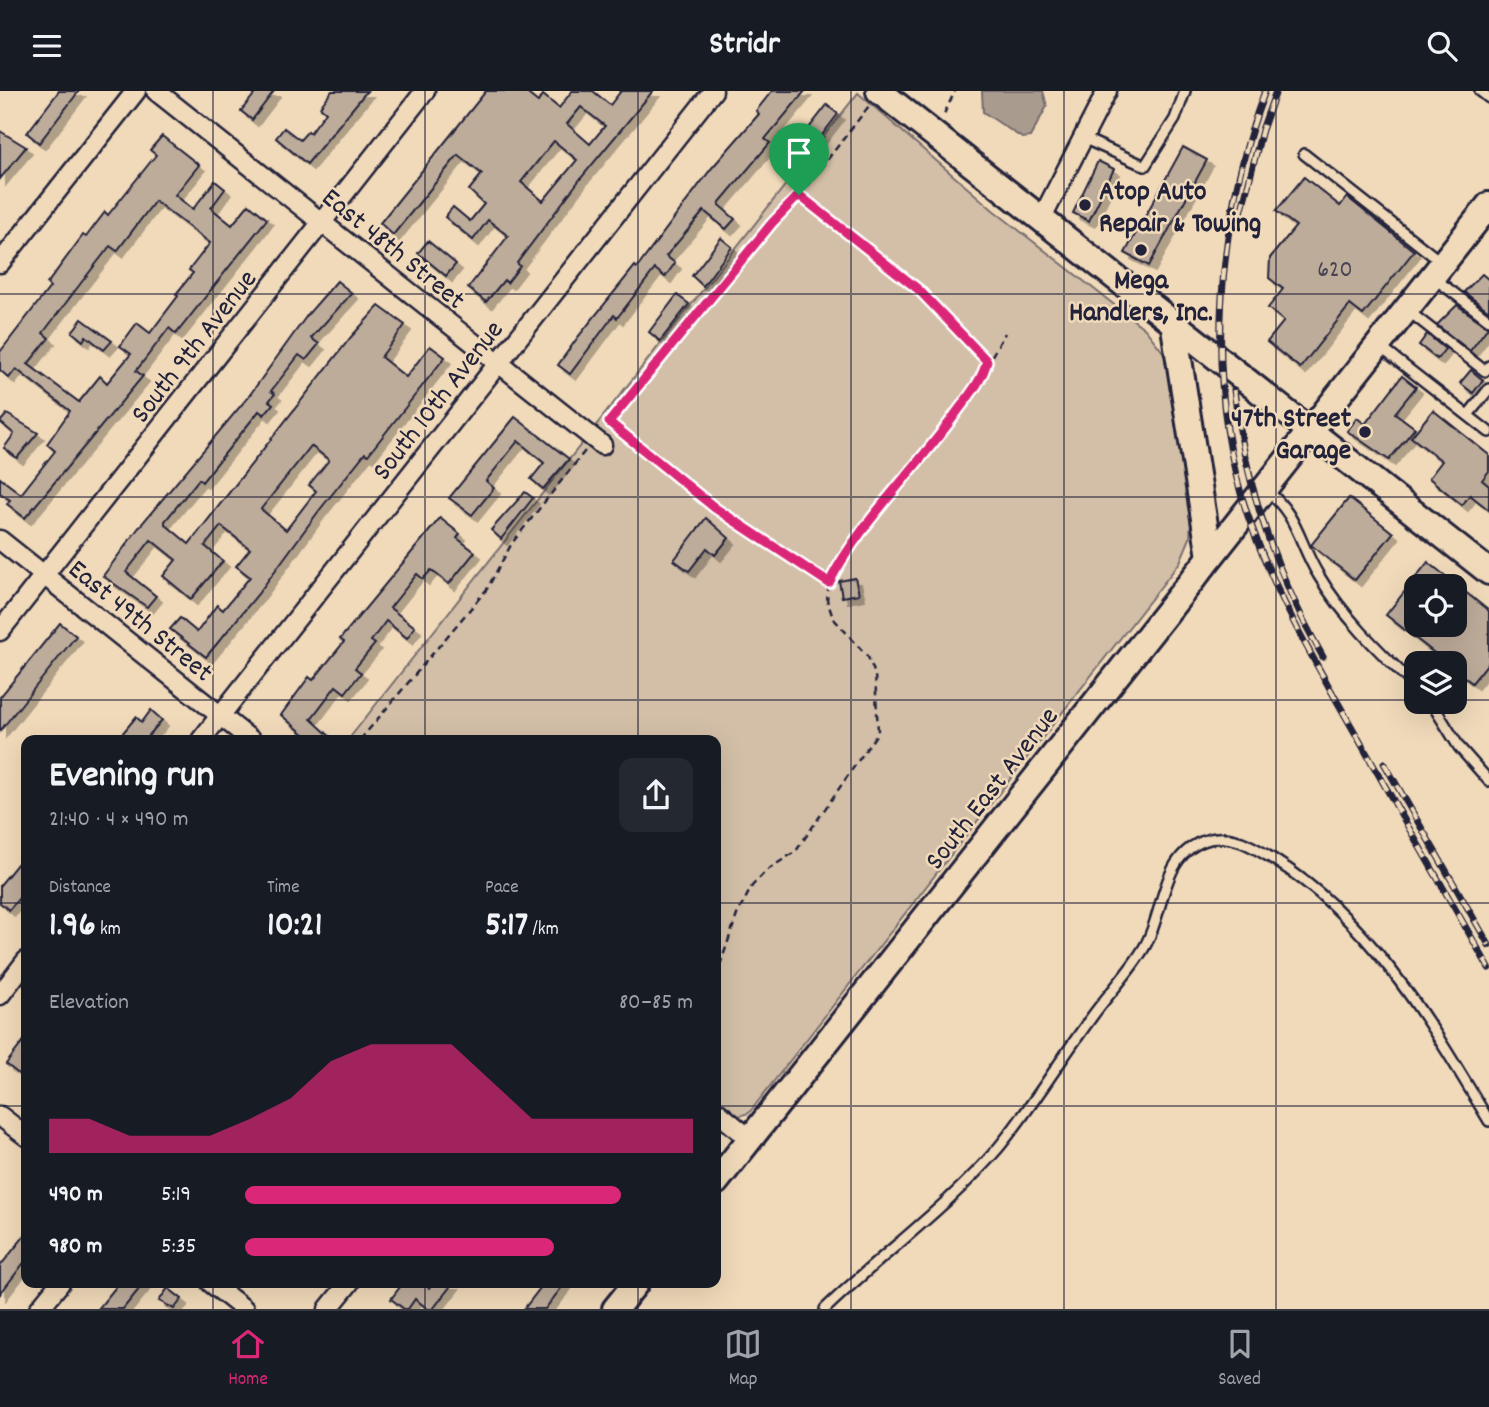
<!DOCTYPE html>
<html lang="en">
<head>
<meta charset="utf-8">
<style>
  :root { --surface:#171b24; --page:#242831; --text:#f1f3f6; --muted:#9ea1a6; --line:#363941; --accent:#db2777 }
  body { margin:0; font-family:Dekko,sans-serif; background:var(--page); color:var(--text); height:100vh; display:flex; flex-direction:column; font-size:26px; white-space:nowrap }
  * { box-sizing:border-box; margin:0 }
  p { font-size:23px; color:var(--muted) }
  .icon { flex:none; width:38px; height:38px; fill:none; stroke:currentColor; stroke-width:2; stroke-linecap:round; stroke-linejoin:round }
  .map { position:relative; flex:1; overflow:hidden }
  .drawer { position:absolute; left:21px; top:644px; width:700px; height:553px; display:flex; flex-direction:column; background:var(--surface); border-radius:14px; box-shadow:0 7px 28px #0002 }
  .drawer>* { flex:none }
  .buttons { position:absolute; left:1404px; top:483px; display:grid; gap:14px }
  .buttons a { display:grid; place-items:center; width:63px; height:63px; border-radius:14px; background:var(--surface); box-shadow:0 7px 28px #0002; font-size:35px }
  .pin { position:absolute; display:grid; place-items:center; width:60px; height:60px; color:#fff; margin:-72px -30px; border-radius:50% 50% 50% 0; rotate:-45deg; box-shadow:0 0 7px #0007 }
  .pin .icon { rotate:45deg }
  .round { display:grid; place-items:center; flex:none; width:74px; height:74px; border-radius:14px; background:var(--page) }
  .headline { display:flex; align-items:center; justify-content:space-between; height:119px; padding:0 28px }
  h1 { font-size:38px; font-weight:700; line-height:52px }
  .figures { display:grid; grid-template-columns:repeat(3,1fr); gap:10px; height:119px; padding:7px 28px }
  .figures div { display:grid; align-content:center }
  .figures b { font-size:35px; font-weight:700 }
  .figures small { font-size:19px; font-weight:400 }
  .figures p { font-size:19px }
  .chart { height:196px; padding:14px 28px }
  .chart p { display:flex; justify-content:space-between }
  .chart svg { width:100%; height:126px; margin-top:7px; fill:var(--accent); opacity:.7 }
  ul { padding:0 28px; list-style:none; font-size:23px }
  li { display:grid; grid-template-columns:112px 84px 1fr; align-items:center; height:52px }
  li i { height:18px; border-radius:9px; background:var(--accent) }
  header { display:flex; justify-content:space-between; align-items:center; height:91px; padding:0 28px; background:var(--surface); font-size:32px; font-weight:700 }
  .dock { display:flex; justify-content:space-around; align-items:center; height:98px; border-top:2px solid var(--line); background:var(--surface); font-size:19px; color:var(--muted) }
  .dock a { display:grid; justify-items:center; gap:4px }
  .dock .current { color:var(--accent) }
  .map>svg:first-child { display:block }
  .green { fill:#d3bfa7; stroke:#7a7071; stroke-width:2 }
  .water { fill:#aa9b8f; stroke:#746b6d; stroke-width:2 }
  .building { fill:#beac9b; stroke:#22223b; stroke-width:2; fill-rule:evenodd; filter:url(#shadow) }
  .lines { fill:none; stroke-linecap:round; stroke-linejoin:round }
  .service-casing { stroke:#22223b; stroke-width:14 }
  .minor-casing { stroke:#22223b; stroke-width:23 }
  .secondary-casing { stroke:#22223b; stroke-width:30 }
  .path { stroke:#22223b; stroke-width:2.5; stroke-dasharray:7 5; stroke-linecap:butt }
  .service { stroke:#f1daba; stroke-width:9 }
  .minor { stroke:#f1daba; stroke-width:18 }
  .secondary { stroke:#f1daba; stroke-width:24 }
  .rail-casing { stroke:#22223b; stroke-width:7 }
  .rail { stroke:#f1daba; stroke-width:4.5; stroke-dasharray:13; stroke-linecap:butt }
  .route-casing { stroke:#fff; stroke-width:14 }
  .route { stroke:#db2777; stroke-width:9 }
  .grid { fill:none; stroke:#22223b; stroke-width:2; stroke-opacity:0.55 }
  .poi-dot { fill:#22223b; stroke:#f1daba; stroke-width:2.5 }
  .labels { text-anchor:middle; stroke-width:5; stroke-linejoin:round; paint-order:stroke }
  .number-label { font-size:24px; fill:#494453 }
  .poi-label { font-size:28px; font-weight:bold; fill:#22223b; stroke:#f1daba; text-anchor:start }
  .street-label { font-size:28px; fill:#22223b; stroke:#f1daba }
</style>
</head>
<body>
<header><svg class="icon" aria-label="menu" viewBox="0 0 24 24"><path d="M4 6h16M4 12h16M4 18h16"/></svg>Stridr<svg class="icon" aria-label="search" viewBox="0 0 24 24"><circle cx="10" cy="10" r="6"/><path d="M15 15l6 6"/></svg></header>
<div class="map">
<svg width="1489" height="1218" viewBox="0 0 1489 1218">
  <defs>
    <filter id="shadow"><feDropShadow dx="6" dy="6" stdDeviation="0" flood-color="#0004"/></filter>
  </defs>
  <rect width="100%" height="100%" fill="#f1daba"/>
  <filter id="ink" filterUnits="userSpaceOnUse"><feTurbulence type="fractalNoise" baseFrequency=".0143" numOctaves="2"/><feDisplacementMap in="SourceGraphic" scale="14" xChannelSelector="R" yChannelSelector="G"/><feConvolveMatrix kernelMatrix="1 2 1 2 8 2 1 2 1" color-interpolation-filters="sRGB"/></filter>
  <g filter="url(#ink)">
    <path class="green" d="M858,2l135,117 152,119 18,23 5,13 23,157 -1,16 -10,24 -431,551 -10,3 -23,-17v-359h-368z"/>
    <path class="water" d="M982,0h61l4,15 -17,31 -8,1 -39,-26z"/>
    <g class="building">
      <path d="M59,0h20l-40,52 -12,-10z"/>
      <path d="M257,0h17l-22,29 -11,-9z"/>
      <path d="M332,0h35l-60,73 -31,-26 8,-10 16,12 8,-9 2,2 16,-21 -6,-5z"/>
      <path d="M486,0h38l14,11 5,-7 16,13 13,-17h21l17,14 11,-14h32l-72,87 -64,85 3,3 -13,17 -3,-3 -18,22 -18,-14 40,-52 -20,-16 -15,20 -28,-23 8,-10 17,14 14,-17 -15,-14 13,-16 -24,-19 -65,80 -13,-12zM581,16l24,19 -15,18 -23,-20zM554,50l23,19 -34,41 -22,-19z"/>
      <path d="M772,0h33l-40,48 5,4 -50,59 -1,3 16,14 -9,10 -22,-18 -38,45 9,7 -10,14 -10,-8 -38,49 -3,-3 -44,59 -12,-9 20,-28 57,-71 2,2 74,-99 48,-55 -3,-3z"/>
      <path d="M827,14l11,9 -45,59 -12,-9z"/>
      <path d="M0,40l26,16 -26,32z"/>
      <path d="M162,45l37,29 -24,30 18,14 22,-28 10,8 -14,19 21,17 17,-21 18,15 -91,115 -7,-6 -33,43 7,5 -118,142 -18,-14 3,-4 -10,-7v-15l21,16 34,-43 -8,-7 23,-33 -54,-42 -7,9 -9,-8v-18l50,-65 -3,-3 36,-49 3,2 19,-25 3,3 48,-60 -6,-5zM155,110l55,42 -21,27 4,3 -17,21 2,2 -28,37 -13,-10 -17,23 11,8 -24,29 -7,-7 -21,26 -51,-38 21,-26 -6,-5 38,-50 29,-37 7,5z"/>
      <path d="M1183,56l24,13 -58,106 -24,-13z"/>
      <path d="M1098,70l16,8 -25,52 -16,-8z"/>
      <path d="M1304,86l36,29 7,-9 67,54 -51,64 -13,-10 -50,63 -33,-26 17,-21 -16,-13 15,-19 -14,-11 1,-20 26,-32 -20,-15z"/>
      <path d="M721,147l11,9 -29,39 -11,-10z"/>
      <path d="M428,150l28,23 -10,12 -28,-23z"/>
      <path d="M1482,183l7,6v31l-25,-19z"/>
      <path d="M337,190l15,12 -41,45 8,6 -13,16 -7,-5 -28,36 4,3 -6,7 4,3 -9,11 -5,-4 -57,71 -3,-3 -34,42v3l24,20 162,-207 28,-31 26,19 -24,32 25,20 24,-31 15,11 -77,98 -3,-2 -47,59 -60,82 -52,63 -36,-28 10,-11 17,14 20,-27 6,5 27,-33 -14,-11 14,-17 -29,-23 -16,20 18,15 -32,38 -28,-23 13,-16 -25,-20 -25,32 30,24 -9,11 -44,-31 37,-50 109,-130 59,-82zM311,355l18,14 -20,25 7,6 -30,39 -25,-21z"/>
      <path d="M677,204l12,9 -29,37 -11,-9z"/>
      <path d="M1457,214l31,22 -18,24 -33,-26z"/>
      <path d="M82,228l30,22 -8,9 -18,-14 -3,5 -11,-9z"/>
      <path d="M1427,243l18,15 -8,10 -18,-14z"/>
      <path d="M1471,279l12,10 -10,13 -13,-10z"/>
      <path d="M1402,285l14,11 -21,26 20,15 -26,32 -42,-29 10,-13 8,6z"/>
      <path d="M1433,319l56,45v16l-7,9 7,6v24l-19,-15 -8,10 -33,-27 13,-17 -31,-24z"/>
      <path d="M7,323l31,19 -21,25 -13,-10 10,-14 -14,-12z"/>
      <path d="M515,326l54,42 -26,30 -12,-10 13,-16 -26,-22 -32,40 8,7 -22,27 -23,-17z"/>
      <path d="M525,401l8,6 -32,41 -10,-9z"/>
      <path d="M1349,407l44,35 -38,47 -44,-35z"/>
      <path d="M440,427l20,16 -3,4 18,14 -26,32 -18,-14 -8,9 -6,-5 -27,34 25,19 -8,11 -21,-17 -15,20 4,3 -20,24 6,5 -16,20 -9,-7 -25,33 23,21h-23l-30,-25 28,-38 4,3 31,-38 -4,-3z"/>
      <path d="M706,427l23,20 -14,17 -8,-7 -18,23 -15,-11z"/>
      <path d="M1428,471l61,49v51l-17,21 -18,-14v-6h-7l-61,-48zM1416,495h38v39h-38z"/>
      <path d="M855,487l4,16 -17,3 -3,-16z"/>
      <path d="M60,532l16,13 -76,95v-34z"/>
      <path d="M151,619l11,10 -17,20h-28l19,-23 6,5z"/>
      <path d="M26,762v37l-17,20 -9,-7v-18z"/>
      <path d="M26,947v42l-20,-16z"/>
      <path d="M26,1143v26l-26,34v-28z"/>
      <path d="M119,1192h25l-21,26h-25z"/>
      <path d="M403,1192h19l7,5 4,-5h20l-20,26h-5l-13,-10 -7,10h-4l-13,-10z"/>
      <path d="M544,1192h21l-20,26h-21z"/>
      <path d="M168,1197l14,11 -8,10 -15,-8z"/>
    </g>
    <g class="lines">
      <defs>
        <g id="service">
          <path d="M1480,0l9,7"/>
          <path d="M1083,47l62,28 30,-47 10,-28"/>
          <path d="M1304,63l137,108"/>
          <path d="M1434,187l55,42"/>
          <path d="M1407,219l78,61 4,-5"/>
          <path d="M1379,255l110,86"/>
          <path d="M1468,324l21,-26"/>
          <path d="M1265,398c34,27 33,53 54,87 25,42 62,77 97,111"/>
          <path d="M1431,611l28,45 30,34"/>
          <path d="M825,1218c57,-55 123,-102 174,-162 33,-40 61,-87 92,-129 17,-24 40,-47 54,-72 21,-37 15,-94 65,-107 22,-6 45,9 63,20 99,62 158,165 216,262"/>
        </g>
        <g id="minor">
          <path d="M156,0l446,354"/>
          <path d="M1042,127l65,-127"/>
          <path d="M0,172l136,-172"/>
          <path d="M0,449l251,200"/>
          <path d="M0,540l425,-540"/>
          <path d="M201,649l512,-649"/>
          <path d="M0,904l26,-34"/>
          <path d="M716,1020l34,28"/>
          <path d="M0,1025l26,20"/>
          <path d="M211,1192l33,26"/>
          <path d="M39,1218l21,-26"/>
          <path d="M328,1218l21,-26"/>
        </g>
        <g id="secondary">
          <path d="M879,0l610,481"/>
          <path d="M1173,230l37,236"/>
          <path d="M716,1091l773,-977"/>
          <path d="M615,1218l21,-26"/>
        </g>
      </defs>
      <use href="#service" class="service-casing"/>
      <use href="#minor" class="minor-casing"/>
      <use href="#secondary" class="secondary-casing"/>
      <g class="path">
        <path d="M944,23l11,-23"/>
        <path d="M799,105l120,94 68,71"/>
        <path d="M609,331l106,86 114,75"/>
        <path d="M605,336l167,-204 20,-18 77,-99"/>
        <path d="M360,649l127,-151 25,-46 73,-92"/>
        <path d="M716,886l21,-62 15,-29 14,-15 30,-20 82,-119 -3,-58 -7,-17 -35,-39 -6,-18 2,-17 34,-53 47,-55 60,-81 35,-61"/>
      </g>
      <use href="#service" class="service"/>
      <use href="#minor" class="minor"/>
      <use href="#secondary" class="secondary"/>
      <defs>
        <g id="rail">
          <path d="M1265,0c-48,128 -62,294 -17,425 27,79 69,150 110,222 43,77 87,153 131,230"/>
          <path d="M1241,122l21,-83 14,-39"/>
          <path d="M1234,299c11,95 42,184 89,267"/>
          <path d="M1384,672l105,182"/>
        </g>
      </defs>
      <use href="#rail" class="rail-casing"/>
      <use href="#rail" class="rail"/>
    </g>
  </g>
  <g class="lines" filter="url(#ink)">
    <defs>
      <path id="route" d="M799,104l120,95 68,71c-5,21 -21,38 -33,55 -39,54 -96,109 -125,167l-114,-75 -106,-86 163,-199z"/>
    </defs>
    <use href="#route" class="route-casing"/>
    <use href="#route" class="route"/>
  </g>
  <path class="grid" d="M213,0v649M425,0v649M638,0v649M851,0v1218M1064,0v1218M1276,0v1218M0,203h1489M0,406h1489M0,609h1416M1454,609h35M0,812h26M716,812h773M0,1015h26M716,1015h773M213,1192v26M425,1192v26M638,1192v26"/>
  <g class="poi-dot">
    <circle cx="1085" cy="114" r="7"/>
    <circle cx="1141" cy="159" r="7"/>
    <circle cx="1365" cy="341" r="7"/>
  </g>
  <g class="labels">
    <g class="number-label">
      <text x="1335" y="185">620</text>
    </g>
    <g class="poi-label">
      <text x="1099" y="108">Atop Auto<tspan x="1099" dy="32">Repair &amp; Towing</tspan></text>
      <text x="1141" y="197" text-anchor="middle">Mega<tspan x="1141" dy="32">Handlers, Inc.</tspan></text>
      <text x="1351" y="335" text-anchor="end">47th Street<tspan x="1351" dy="32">Garage</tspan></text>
    </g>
    <g class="street-label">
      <text transform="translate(395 156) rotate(39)" y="10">East 48th Street</text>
      <text transform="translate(192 254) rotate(-52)" y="10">South 9th Avenue</text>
      <text transform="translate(436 308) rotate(-52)" y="10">South 10th Avenue</text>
      <text transform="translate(142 528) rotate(39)" y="10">East 49th Street</text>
      <text transform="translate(990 696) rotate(-52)" y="10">South East Avenue</text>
    </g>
  </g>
</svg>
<div class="buttons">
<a><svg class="icon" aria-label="locate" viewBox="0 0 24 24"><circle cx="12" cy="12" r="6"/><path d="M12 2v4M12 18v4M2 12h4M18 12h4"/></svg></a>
<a><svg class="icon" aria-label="layers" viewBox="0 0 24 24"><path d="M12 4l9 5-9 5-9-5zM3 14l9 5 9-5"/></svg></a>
</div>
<div class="pin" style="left:799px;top:104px;background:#1e9e55"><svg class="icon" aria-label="arrive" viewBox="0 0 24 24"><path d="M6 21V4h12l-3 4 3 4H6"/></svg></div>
<section class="drawer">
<div class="headline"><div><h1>Evening run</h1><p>21:40 · 4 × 490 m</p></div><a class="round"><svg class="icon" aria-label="share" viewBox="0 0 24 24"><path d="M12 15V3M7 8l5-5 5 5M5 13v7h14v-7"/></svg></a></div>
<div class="figures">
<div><p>Distance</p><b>1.96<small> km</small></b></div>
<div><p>Time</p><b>10:21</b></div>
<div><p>Pace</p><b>5:17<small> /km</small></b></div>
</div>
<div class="chart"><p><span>Elevation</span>80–85 m</p>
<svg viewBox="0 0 160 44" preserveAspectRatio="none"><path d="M0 44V32L10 32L20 38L30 38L40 38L50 32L60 25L70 12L80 6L90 6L100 6L110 19L120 32L130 32L140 32L150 32L160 32V44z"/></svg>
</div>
<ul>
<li><b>490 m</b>5:19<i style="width:84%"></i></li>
<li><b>980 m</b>5:35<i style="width:69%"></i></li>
</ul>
</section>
</div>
<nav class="dock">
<a class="current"><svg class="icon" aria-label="home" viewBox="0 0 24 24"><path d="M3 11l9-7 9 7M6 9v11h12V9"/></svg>Home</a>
<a><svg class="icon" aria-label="map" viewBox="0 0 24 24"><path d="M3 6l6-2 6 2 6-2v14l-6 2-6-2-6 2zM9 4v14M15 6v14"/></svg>Map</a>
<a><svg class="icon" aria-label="saved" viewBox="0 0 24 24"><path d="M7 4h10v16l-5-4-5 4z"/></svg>Saved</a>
</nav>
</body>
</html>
